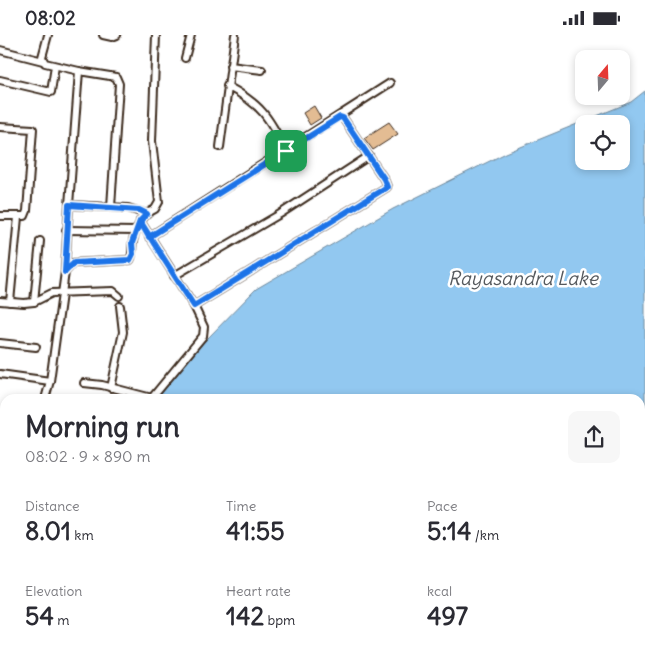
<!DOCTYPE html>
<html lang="en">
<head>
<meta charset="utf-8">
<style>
  :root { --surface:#fff; --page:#f7f7f7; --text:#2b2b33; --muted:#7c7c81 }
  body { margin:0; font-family:Delius,sans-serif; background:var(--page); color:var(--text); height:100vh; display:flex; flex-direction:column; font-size:19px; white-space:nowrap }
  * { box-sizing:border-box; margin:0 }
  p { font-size:16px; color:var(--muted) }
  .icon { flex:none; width:28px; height:28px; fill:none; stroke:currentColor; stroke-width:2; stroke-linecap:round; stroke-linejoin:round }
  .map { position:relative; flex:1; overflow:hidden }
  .sheet { position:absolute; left:0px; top:359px; width:645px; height:266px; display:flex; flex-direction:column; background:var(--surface); border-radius:15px 15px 0 0; box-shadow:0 2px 8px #0003 }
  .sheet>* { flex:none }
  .needle { width:32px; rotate:19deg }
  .tools { position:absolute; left:575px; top:15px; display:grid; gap:10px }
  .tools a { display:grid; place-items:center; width:55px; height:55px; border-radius:10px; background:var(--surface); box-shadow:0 2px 8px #0003; font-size:25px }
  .pin { position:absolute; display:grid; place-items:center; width:42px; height:42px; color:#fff; margin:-21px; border-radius:10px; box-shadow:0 2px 8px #0006 }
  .round { display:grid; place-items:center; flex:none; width:52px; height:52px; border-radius:10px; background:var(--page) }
  .head { display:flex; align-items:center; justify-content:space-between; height:85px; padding:0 25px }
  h1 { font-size:28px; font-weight:700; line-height:38px }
  .metrics { display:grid; grid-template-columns:repeat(3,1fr); gap:8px; height:85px; padding:5px 25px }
  .metrics div { display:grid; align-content:center }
  .metrics b { font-size:25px; font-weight:700 }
  .metrics small { font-size:14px; font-weight:400 }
  .metrics p { font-size:14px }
  .status { display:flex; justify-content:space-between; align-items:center; height:35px; padding:0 25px; background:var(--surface); direction:ltr }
  .status svg { height:14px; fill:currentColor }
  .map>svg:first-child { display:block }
  .water { fill:#92c8f0; stroke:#6f899c; fill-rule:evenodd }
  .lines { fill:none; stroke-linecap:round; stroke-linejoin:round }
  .stream { stroke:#6f899c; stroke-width:2 }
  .building { fill:#e3bc93; stroke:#3b2a1e }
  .street-casing { stroke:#3b2a1e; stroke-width:10 }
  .street { stroke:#fff; stroke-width:6 }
  .route-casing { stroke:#fff; stroke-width:10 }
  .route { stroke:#1a73e8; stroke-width:6 }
  .labels { text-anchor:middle; stroke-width:5; stroke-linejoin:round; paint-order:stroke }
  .water-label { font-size:19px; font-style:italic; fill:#55595d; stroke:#fff }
</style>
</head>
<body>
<div class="status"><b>08:02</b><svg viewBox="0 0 49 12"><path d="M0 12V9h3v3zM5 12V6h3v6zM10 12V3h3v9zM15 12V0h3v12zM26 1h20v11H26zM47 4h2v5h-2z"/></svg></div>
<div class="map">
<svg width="645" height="624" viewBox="0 0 645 624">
  <rect width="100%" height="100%" fill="#fff"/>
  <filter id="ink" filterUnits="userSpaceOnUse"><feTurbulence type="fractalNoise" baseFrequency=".02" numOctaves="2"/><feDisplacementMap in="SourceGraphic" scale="10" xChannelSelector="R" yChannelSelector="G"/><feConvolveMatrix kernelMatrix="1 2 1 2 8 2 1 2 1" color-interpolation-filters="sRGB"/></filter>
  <g filter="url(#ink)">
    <path class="water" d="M645,56v429l-5,1v-122h-486l4,-10 98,-100 137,-80 113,-56 125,-51zM584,89h37v37h-37z"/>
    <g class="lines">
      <path class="stream" d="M0,425h5"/>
    </g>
    <g class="building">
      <path d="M314,71l7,12 -11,7 -7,-12z"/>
      <path d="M389,87l9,12 -25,16 -9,-12z"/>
    </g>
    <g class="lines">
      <defs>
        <g id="street">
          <path d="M48,0l-6,22 3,6 34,8 -10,134 59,3 19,6"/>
          <path d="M103,0l9,2 5,-2"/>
          <path d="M0,15l43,11"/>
          <path d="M185,23l6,-23"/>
          <path d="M230,31l32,4"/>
          <path d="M79,36l37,6 3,7 -8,123"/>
          <path d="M0,45l51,12 4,-26"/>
          <path d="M227,51c34,18 42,31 59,65"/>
          <path d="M0,92l33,2 -6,82 -2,5h-25"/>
          <path d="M220,112l15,-112"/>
          <path d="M140,186l54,85 10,21 -1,9 -52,63"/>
          <path d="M66,195l70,1"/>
          <path d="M149,202l241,-154"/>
          <path d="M65,236l4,-66"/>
          <path d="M174,241l106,-62 89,-58"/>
          <path d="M0,266l24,2 10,-1 18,-9 61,-2 6,5"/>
          <path d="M10,267l8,-85"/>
          <path d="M34,267l6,-61"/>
          <path d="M194,271l193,-119 -3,-8 -41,-61 -3,-1"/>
          <path d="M0,308l36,4"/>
          <path d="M0,339l50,7"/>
          <path d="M84,348l18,2 50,13"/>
          <path d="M111,353l12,-56 -3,-26"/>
          <path d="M45,364l5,-18 15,-109 8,-9 57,-3c4,-7 1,-12 3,-19 3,-14 9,-26 22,-32l4,-7 -7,-61 4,-106"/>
          <path d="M640,522l5,-2"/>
          <path d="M1,534l4,-9"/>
          <path d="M130,620l1,4"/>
          <path d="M575,620l8,3h9l2,-3"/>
          <path d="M631,620l11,4"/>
          <path d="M230,624l2,-4"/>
          <path d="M348,624l4,-4"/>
        </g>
      </defs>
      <use href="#street" class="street-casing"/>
      <use href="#street" class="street"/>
    </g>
  </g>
  <g class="lines" filter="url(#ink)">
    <defs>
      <path id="route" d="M286,116l-137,86 -9,-16 7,-7 -8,-4 -70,-5 -4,67 9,-9 56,-3 3,-6 -1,-11 8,-22c18,29 36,57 54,85l193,-119 -3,-8 -41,-61 -3,-1 -54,34"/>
    </defs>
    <use href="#route" class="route-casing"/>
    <use href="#route" class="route"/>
  </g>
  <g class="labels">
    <g class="water-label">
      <text x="523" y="250">Rayasandra Lake</text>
    </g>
  </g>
</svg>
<div class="tools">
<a><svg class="needle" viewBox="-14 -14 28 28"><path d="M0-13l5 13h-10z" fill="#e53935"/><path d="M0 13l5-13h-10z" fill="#7c7c81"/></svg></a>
<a><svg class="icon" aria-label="locate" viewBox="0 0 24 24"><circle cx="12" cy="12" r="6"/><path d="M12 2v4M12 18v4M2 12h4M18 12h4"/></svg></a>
</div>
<div class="pin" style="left:286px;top:116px;background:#1e9e55"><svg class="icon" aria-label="arrive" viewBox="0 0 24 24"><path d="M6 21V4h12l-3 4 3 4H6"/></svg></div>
<section class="sheet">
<div class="head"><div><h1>Morning run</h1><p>08:02 · 9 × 890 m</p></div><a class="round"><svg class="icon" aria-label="share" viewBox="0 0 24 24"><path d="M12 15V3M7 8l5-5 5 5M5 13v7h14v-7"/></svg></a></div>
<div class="metrics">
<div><p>Distance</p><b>8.01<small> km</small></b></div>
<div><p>Time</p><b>41:55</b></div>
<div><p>Pace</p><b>5:14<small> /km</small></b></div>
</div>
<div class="metrics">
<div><p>Elevation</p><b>54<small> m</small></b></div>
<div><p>Heart rate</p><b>142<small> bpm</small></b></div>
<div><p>kcal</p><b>497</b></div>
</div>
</section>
</div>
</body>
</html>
